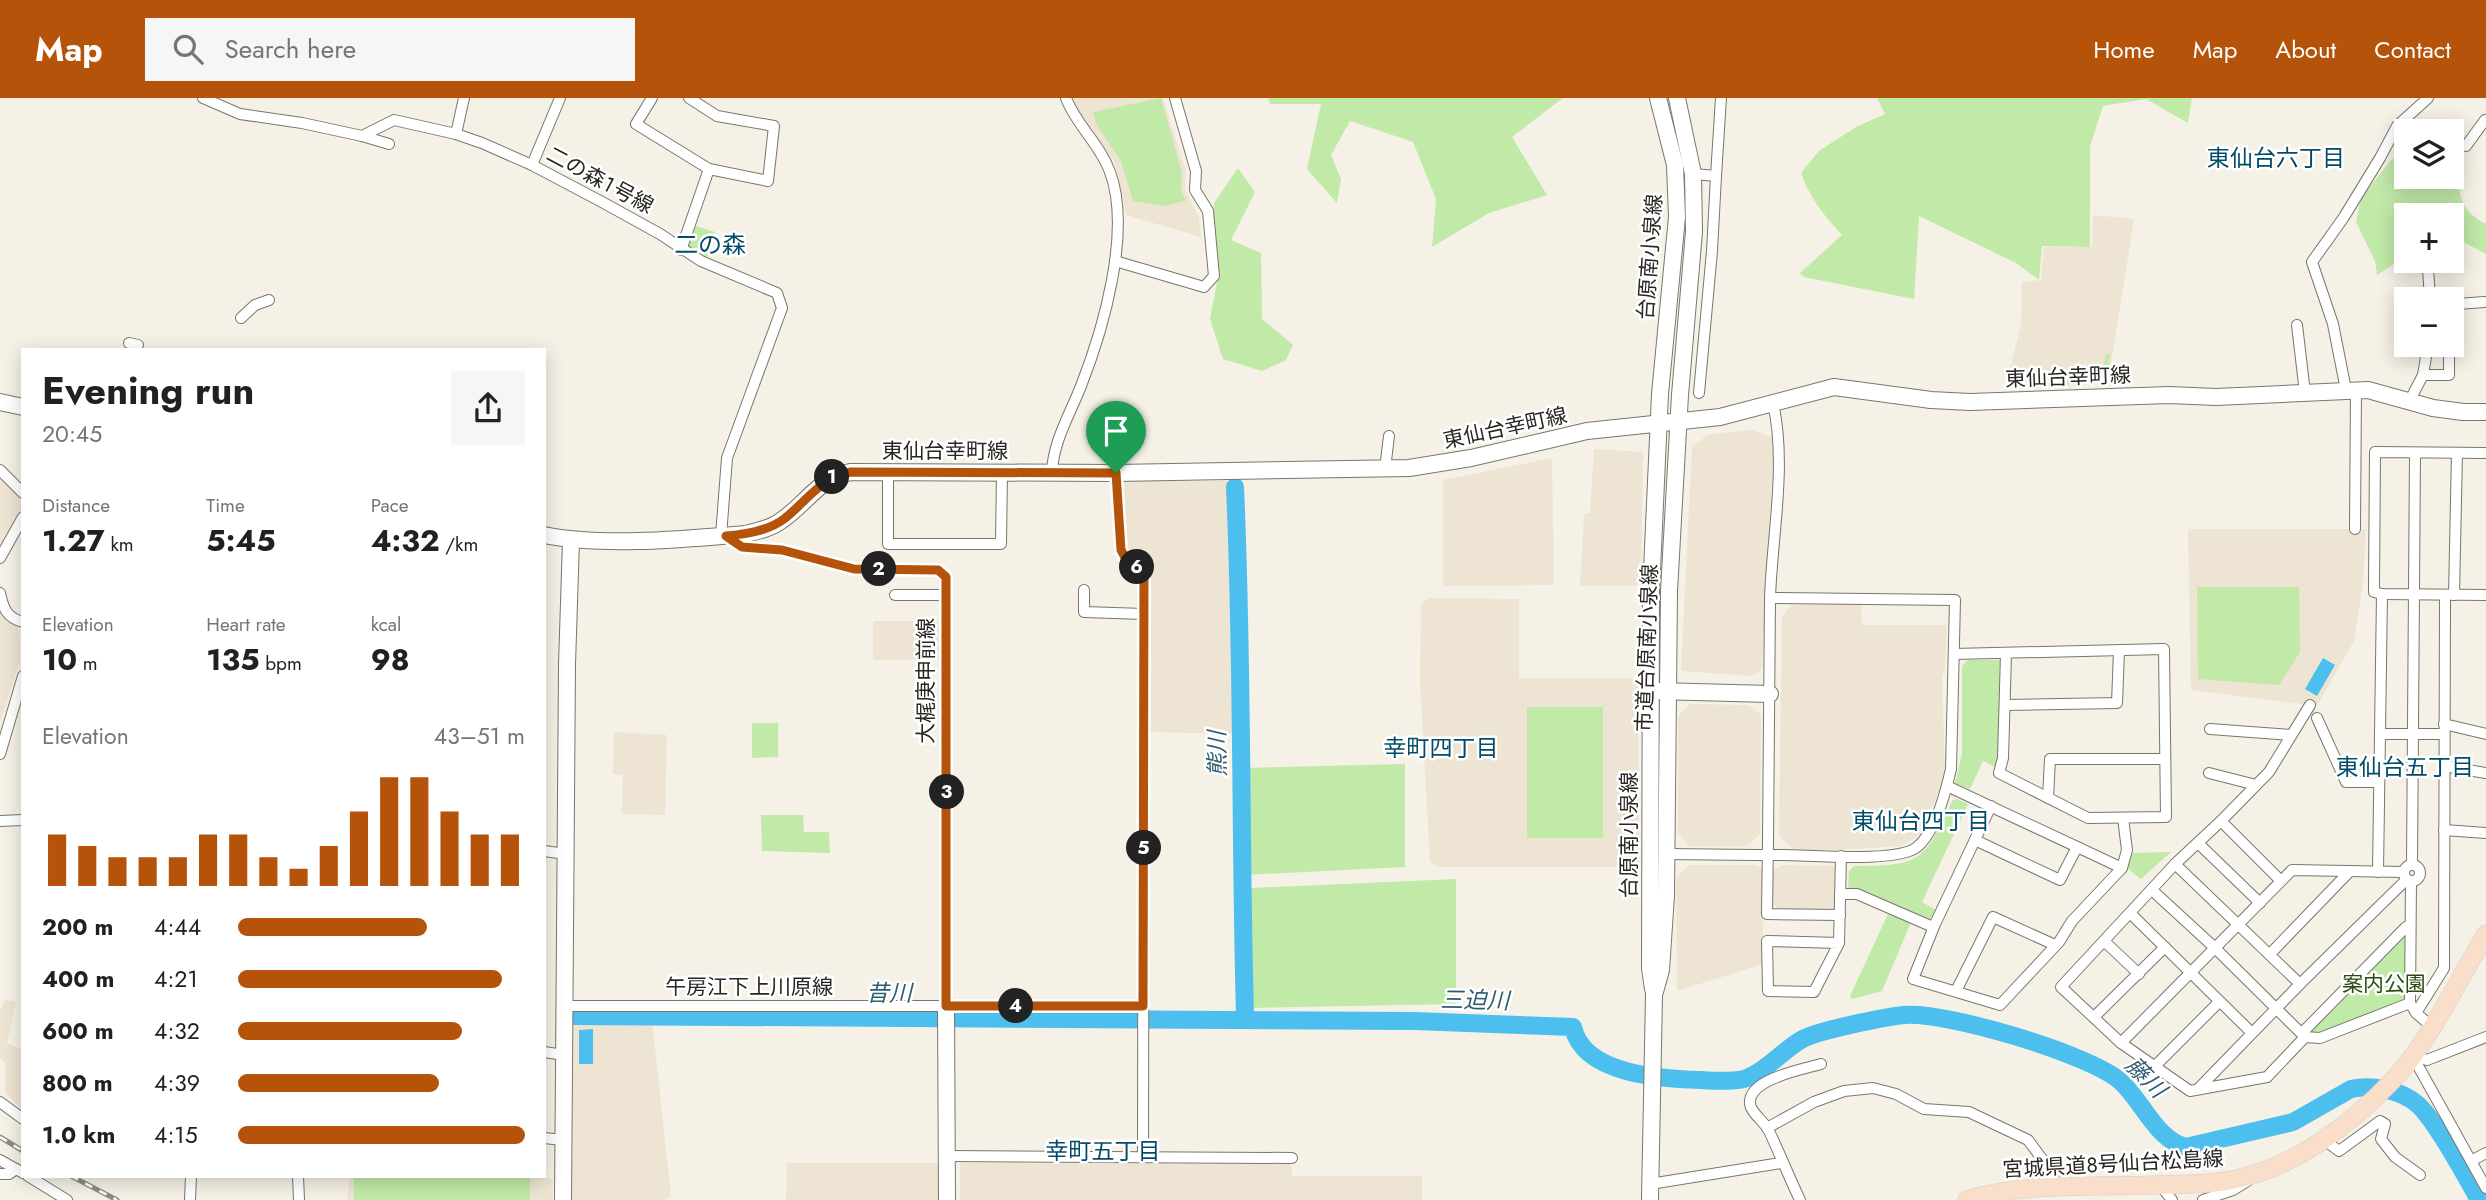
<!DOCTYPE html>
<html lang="en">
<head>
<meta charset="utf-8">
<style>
  :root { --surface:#fff; --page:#f6f6f6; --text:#202124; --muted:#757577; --accent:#b45309 }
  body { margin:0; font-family:Jost,"Noto Sans JP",sans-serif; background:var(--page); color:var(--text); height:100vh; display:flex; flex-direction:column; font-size:26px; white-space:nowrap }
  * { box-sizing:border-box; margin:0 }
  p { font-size:23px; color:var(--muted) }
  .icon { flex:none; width:38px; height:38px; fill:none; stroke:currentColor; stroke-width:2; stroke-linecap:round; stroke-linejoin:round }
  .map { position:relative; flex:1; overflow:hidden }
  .side { position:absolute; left:21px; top:250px; width:525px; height:830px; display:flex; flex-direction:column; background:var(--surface); border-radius:0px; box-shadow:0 4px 18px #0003 }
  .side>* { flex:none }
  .controls { position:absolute; left:2394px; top:21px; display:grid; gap:14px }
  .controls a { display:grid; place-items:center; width:70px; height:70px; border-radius:0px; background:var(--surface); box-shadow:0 4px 18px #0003; font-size:35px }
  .pin { position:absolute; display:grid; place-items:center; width:60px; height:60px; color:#fff; margin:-72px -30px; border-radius:50% 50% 50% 0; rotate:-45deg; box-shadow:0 0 7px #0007 }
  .pin .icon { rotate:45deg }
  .km { position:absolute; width:35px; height:35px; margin:-18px; border-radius:50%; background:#222; color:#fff; font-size:19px; line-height:35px; text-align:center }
  .round { display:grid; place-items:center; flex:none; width:74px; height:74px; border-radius:0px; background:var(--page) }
  .head { display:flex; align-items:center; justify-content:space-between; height:119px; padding:0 21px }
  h1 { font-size:38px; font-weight:700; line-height:52px }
  .stats { display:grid; grid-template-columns:repeat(3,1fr); gap:10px; height:119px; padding:7px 21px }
  .stats div { display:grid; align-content:center }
  .stats b { font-size:30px; font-weight:700 }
  .stats small { font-size:19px; font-weight:400 }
  .stats p { font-size:19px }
  .chart { height:196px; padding:14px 21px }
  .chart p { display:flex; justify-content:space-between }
  .chart svg { width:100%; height:126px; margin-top:7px; stroke:var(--accent); stroke-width:6 }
  ul { padding:0 21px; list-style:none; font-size:23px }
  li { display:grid; grid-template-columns:112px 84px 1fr; align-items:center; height:52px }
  li i { height:18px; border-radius:9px; background:var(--accent) }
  header { display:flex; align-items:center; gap:42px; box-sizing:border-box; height:98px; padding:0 35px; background:var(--accent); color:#fff }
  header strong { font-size:33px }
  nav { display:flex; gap:38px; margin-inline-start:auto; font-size:24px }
  .search { width:490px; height:63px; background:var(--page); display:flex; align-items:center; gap:18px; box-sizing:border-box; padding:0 24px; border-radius:0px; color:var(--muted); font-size:26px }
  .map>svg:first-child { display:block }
  .built { fill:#ede4d3 }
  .green { fill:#c1e9a8 }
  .water { fill:#4cbfee }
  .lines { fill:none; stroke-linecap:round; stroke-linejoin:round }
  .river { stroke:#4cbfee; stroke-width:18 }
  .street-casing { stroke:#7a766c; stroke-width:12 }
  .secondary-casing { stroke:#7a766c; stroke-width:18 }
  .primary-casing { stroke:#d0cfce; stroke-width:19 }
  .street { stroke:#fff; stroke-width:10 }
  .secondary { stroke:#fff; stroke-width:16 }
  .primary { stroke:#f9dfca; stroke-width:18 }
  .rail-casing { stroke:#8f8b84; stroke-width:5 }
  .rail { stroke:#fff; stroke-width:2.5; stroke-dasharray:8; stroke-linecap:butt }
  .route-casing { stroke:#fff; stroke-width:14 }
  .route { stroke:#b45309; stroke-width:9 }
  .labels { text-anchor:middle; stroke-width:5; stroke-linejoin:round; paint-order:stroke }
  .street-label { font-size:21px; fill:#282622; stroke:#fff }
  .park-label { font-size:21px; fill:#2b4a11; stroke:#fff }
  .neighbourhood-label { font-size:23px; fill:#024b69; stroke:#fff }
  .water-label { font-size:23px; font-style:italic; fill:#2f5e72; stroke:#fff }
  .quarter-label { font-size:24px; fill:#024b69; stroke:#fff }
</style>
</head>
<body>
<header>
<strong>Map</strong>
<div class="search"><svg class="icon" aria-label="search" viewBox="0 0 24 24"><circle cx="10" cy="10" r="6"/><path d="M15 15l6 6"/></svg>Search here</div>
<nav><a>Home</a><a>Map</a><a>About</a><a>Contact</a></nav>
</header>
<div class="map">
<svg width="2486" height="1102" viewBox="0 0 2486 1102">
  <rect width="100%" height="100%" fill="#f6f1e6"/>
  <g class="built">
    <path d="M1071,0h92l23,74 -1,17 14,28 2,20 -75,-22 -11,-52 -42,-59z"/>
    <path d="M2093,117l41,4 -26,164 -85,5 -13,-20 11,-43 1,-43 19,-2 3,-33h48z"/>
    <path d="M1752,332l22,8 -12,231 -10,7 -71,-5 11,-224 17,-13z"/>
    <path d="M1594,351l49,3 -2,127 -5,7h-56l4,-72 6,-1z"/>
    <path d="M1552,360l2,127 -111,1v-106z"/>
    <path d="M0,379l22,21 -2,19 -20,29z"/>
    <path d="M1124,383h109l2,253 -86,-2 -4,-166 -15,-10 -5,-13z"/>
    <path d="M2188,431h178l-3,54 -9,58 -37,65 -126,-16z"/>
    <path d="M1428,500l91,1v79h119l1,185 -5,4h-195l-9,-5 -10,-182 1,-75z"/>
    <path d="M1861,506l1,21h85l-2,43 -3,9 3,100 -25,57 -18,12 -65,4h-43l-15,-14 3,-220 10,-11z"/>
    <path d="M0,508l5,12 13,9 2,19v14l-20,63z"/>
    <path d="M873,523h70v38l-70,1z"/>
    <path d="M1690,606l59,1 12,10 -1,119 -13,12h-58l-11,-13v-117z"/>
    <path d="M614,634l53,3 -2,80 -43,-1 1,-39 -10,-1z"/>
    <path d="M1689,767h67l7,4v95l-86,27 -1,-114z"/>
    <path d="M1783,767l53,1 -1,41 -3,3h-53l-6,-6v-33z"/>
    <path d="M5,902l11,2 -9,41 16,7v60l-18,-17v-30l-5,-6v-47z"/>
    <path d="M652,922l19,176 -6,4h-94l2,-179z"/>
    <path d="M787,1065h151v37h-152z"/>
    <path d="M960,1065l331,1 1,12h130v24h-462z"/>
    <path d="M350,1078h190l13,3v21h-206z"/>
  </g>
  <g class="green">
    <path d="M1161,0l21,75 -1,19 5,8 -19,6 -34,-5 -12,-40 -25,-37 -3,-12z"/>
    <path d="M1268,0h295l-51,39 35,58 -58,18 -57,34 4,-48 -23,-57 -63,-21 -19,34 10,24 -4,24 -30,-34 14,-65h-51z"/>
    <path d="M1877,0h315l-4,25 -42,-24 -43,7 -13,40v101l-48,-1 -3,34 -23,-17 -97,-47 -5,83 -110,-22 -4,-4 42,-38c-18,-20 -32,-36 -41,-62l18,-22 37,-24 29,-13z"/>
    <path d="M2406,54v25h46v-16l5,3c3,29 0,45 29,60v30l-30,-16 -4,1v-24h-46v41l-29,19 -2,-14 -19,-39 5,-24 30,-38z"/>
    <path d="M1238,70l17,24 -24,48 30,13 1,66 31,26 -7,15 -24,11 -39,-12 -13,-40 8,-42 -5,-45 1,-29z"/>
    <path d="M696,128l19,6 -8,26 -21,-13z"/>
    <path d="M2106,256h4l-4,27 -60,5 6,-12 30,3 20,-4z"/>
    <path d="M2197,489h102l1,65 -21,33 -81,-6z"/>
    <path d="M1968,562h32l-2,97 -3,10 -12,-6 -13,28 -15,-6 7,-29v-88z"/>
    <rect x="1527" y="609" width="76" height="131"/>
    <path d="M752,625h26v34l-26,1z"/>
    <path d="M1405,666v103l-162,8 -1,-107z"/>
    <path d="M1957,701l11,5 -46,98 14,8 -2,6 -7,4 -79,-33 1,-16 5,-5c68,0 70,-5 98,-65z"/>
    <path d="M761,717h42l1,17h25l1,21 -68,-2z"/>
    <path d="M2171,754l-30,27 -14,-11 4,-15z"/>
    <path d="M1456,781v125l-206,4v-120z"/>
    <path d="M1889,814l22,10 -29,69 -30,8 -2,-3z"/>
    <path d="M2406,835l1,65 -92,37 -7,-4z"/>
    <path d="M354,1079l176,1v22h-176z"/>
  </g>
  <g class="water">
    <path d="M2323,560l12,7 -18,31 -12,-7z"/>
    <path d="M593,931v35h-14v-34z"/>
  </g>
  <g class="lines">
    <g class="river">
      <path d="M1235,389c8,176 5,352 10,528l2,4"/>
      <path d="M573,918l841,5 159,6c10,48 90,52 128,53 14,1 30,2 43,-1 21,-7 38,-28 57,-39 14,-9 84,-23 103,-25 41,-4 185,39 216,66 22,19 36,59 66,66l107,-25 58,-33c20,-5 50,1 66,15 19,16 49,73 62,96"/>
    </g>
    <defs>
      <g id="street">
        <path d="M203,0l37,16 62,9 60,13 27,8"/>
        <path d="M652,0l-16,26 73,45 59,12 6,-55 -57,-10 -28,-18"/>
        <path d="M456,36l8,-36"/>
        <path d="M362,38l32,-16 62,14 26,9 50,22 70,37 58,32 41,27 76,32 5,15 -55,150 -6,78"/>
        <path d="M2466,48l19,-26"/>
        <path d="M532,67l28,-67"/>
        <path d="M1693,76l23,2 -4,75 -13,142"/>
        <path d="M1716,78l5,-78"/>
        <path d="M681,152l28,-81"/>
        <path d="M1115,163l89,26 10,-11 -6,-65 -13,-21 1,-19 -21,-73"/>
        <path d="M2428,170l2,31"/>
        <path d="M2452,209l6,-3 26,-2"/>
        <path d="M241,220l14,-13 14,-5"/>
        <path d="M2297,227l8,68"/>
        <path d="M129,245l9,2"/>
        <path d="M2423,277h26v-30"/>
        <path d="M2346,292l-13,-66 -21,-62 32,-45 36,-59 17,-32 31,-28"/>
        <path d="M2410,302l13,-25 5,-30"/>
        <path d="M2486,355l-111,-1 -1,135v5l8,2 104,1"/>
        <path d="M1385,371l4,-33"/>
        <path d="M0,372l23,23"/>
        <path d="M888,374v72h113l1,-72"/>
        <path d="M1052,374c1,-30 18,-58 29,-86 22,-56 51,-155 29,-214 -10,-28 -34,-47 -44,-74"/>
        <path d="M1116,375l5,77 5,9 18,13 -1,585"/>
        <path d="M2355,431l1,-139"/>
        <path d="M726,438l16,11 40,3 72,19 84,1 8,7v429"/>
        <path d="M0,460l23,-41"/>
        <path d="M1084,492v22l60,2"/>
        <path d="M0,495c3,15 7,25 23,29"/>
        <path d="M895,497h52"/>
        <path d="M2454,497l3,-142"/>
        <path d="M1770,500c2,-62 17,-133 3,-195"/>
        <path d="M1954,556l210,-5 2,168 -78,1 -89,-45 4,-15 3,-104"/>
        <path d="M2005,607l112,-2 2,-52"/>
        <path d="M2317,620l29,64h33"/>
        <path d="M2444,626l42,10"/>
        <path d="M2210,631l81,6"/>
        <path d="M2380,636h64"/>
        <path d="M0,656l23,-78"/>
        <path d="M2444,668l42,7"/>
        <path d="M2209,675l47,12"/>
        <path d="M1947,688l175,82 5,-18 -4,-32"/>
        <path d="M2048,700l2,-39h115"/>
        <path d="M1991,708l-56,118 -22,55 87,26 59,-63 13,-21 50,-53"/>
        <path d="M0,723l23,-1"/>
        <path d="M2221,723l60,60"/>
        <path d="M2444,732l42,3"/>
        <path d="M1975,742l85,40 17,-33"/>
        <path d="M2198,745l62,60"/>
        <path d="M544,753l22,3"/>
        <path d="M1666,756l88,1h29c28,0 115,8 134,-8 18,-14 29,-56 34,-78l4,-169 -185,-2c0,81 -1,162 -2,243l-1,73 73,1"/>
        <path d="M2175,766l125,120"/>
        <path d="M2412,766l3,-411"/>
        <circle cx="2412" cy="775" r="8"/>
        <path d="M2378,774l4,-278"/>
        <path d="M2411,783l-1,122 6,10 15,13"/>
        <path d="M2153,793l62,57 90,89 15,1 90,-35"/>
        <path d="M1840,796h17l76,33"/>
        <path d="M2131,816l121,119"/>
        <path d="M2104,843l35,33"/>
        <path d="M1839,845l-72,-2 1,50 46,1 25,-49 2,-87"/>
        <path d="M2270,856l80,-83"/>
        <path d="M1956,893l37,-74 62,28"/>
        <path d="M564,908h579"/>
        <path d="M2416,915l28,-45 1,-373"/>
        <path d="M2094,919l71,-70"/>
        <path d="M2302,935l104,-106h4"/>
        <path d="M2305,939l-38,40 -77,14 -69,-48 -60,-56 114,-123 46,-43 48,-49 41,-67"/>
        <path d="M2121,945l171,-173 112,2"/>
        <path d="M544,954l20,3"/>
        <path d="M2412,957l74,133"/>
        <path d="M2412,957l15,5 59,-23"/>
        <path d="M2154,969l65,-65"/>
        <path d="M2199,990l101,-104 107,-105"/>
        <path d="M0,1004l23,17"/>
        <path d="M1767,1030l47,-26 30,-11 29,-3 23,6 28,15 45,3 59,28 15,20 16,28"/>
        <path d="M544,1040l19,2"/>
        <path d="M2323,1041l16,12 41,-30 5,3 -4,15 14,18 25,18"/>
        <path d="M947,1058l345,2"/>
        <path d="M0,1062l23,13"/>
        <path d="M2471,1063l15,-8"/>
        <path d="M0,1076h9l7,-5"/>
        <path d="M28,1078l39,24"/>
        <path d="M298,1078l1,24"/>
        <path d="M1650,1086l131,-21"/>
        <path d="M2160,1087l12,15"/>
        <path d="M190,1102l1,-24"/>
        <path d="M1800,1102c-11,-23 -20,-46 -31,-69 -4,-9 -18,-18 -19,-27 -3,-25 54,-35 71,-40"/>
        <path d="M2203,1102l30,-10 16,-10"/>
      </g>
      <g id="secondary">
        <path d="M0,304l23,5"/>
        <path d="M544,437c59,12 141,4 201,-1 13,-3 27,-6 37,-14 25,-17 38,-43 69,-48l265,1 293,-5 62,-10 116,-27 133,-14 114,-30 97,13 39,2 199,-7 47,2 152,-7 65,18 30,4h23"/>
        <path d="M1657,593l113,3"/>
        <path d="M1653,891l-3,-21 1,-376 9,-198 17,-177 -2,-52 -17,-67"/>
        <path d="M946,908l1,194"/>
        <path d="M563,1102l4,-536 4,-123"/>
        <path d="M1650,1102l4,-205 7,-25 5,-74 3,-305 11,-196 14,-163 -1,-58 -16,-76"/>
      </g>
      <path id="primary" d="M1967,1102c60,-18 128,-13 190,-15 26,-1 54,0 79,-6 59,-12 115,-55 156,-98 37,-38 66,-101 94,-147"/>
    </defs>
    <use href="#street" class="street-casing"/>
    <use href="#secondary" class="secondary-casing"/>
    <use href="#primary" class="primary-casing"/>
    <use href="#street" class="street"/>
    <use href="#secondary" class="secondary"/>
    <use href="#primary" class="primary"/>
    <defs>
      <g id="rail">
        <path d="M0,1039l23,14"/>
        <path d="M71,1078l46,24"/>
      </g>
    </defs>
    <use href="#rail" class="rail-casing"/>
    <use href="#rail" class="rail"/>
  </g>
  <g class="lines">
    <defs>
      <path id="route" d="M851,374l265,1 5,77 5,9 18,13 -1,434h-197v-429l-8,-7 -84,-1 -72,-19 -40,-3 -16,-11c20,-2 42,-5 58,-17 23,-18 37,-42 67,-47z"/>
    </defs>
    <use href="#route" class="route-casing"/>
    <use href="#route" class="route"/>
  </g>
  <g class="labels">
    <g class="street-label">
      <text transform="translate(600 82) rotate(28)" y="7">二の森１号線</text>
      <text transform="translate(1650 159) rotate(-86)" y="7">台原南小泉線</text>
      <text transform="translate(2068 279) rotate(-2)" y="7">東仙台幸町線</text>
      <text transform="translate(1505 330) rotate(-12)" y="7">東仙台幸町線</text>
      <text x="945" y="360">東仙台幸町線</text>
      <text transform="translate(1647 550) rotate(-88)" y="7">市道台原南小泉線</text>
      <text transform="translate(926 583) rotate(-90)" y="7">大梶庚申前線</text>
      <text transform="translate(1629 737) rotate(-90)" y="7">台原南小泉線</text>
      <text x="749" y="896">午房江下上川原線</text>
      <text transform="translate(2113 1066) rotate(-3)" y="7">宮城県道8号仙台松島線</text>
    </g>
    <g class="park-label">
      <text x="2384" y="893">案内公園</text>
    </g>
    <g class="neighbourhood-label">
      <text x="2276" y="68">東仙台六丁目</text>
      <text x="1441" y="658">幸町四丁目</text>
      <text x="2405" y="677">東仙台五丁目</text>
      <text x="1921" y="731">東仙台四丁目</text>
      <text x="1103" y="1061">幸町五丁目</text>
    </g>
    <g class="water-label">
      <text transform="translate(1217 656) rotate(-91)" y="8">熊川</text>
      <text x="889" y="903">昔川</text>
      <text transform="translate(1475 902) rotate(1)" y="8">三迫川</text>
      <text transform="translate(2146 979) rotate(45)" y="8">藤川</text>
    </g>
    <g class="quarter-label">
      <text x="710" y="155">二の森</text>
    </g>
  </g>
</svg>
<div class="controls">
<a><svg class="icon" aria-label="layers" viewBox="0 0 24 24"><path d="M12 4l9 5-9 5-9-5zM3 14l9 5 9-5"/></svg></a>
<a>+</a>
<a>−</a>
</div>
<div class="pin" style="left:1116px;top:375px;background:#1e9e55"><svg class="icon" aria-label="arrive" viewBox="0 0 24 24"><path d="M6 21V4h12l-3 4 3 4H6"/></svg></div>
<b class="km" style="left:832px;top:379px">1</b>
<b class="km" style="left:879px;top:471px">2</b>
<b class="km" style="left:947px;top:694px">3</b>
<b class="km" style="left:1016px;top:908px">4</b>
<b class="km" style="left:1144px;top:750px">5</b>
<b class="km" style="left:1137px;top:469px">6</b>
<section class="side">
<div class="head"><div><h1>Evening run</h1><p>20:45</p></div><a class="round"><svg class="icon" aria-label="share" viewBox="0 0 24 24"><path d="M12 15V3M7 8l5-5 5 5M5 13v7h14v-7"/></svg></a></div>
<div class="stats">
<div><p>Distance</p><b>1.27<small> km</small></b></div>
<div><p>Time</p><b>5:45</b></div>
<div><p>Pace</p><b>4:32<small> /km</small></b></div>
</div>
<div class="stats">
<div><p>Elevation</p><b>10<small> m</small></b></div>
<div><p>Heart rate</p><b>135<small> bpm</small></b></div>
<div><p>kcal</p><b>98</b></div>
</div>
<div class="chart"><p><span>Elevation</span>43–51 m</p>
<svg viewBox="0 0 160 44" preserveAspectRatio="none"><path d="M5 44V26M15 44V30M25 44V34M35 44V34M45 44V34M55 44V26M65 44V26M75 44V34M85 44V38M95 44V30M105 44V18M115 44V6M125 44V6M135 44V18M145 44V26M155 44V26"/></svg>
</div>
<ul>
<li><b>200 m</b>4:44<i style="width:66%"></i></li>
<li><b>400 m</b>4:21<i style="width:92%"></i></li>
<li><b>600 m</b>4:32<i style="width:78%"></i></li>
<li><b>800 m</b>4:39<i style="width:70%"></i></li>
<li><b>1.0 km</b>4:15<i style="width:100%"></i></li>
</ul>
</section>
</div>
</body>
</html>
